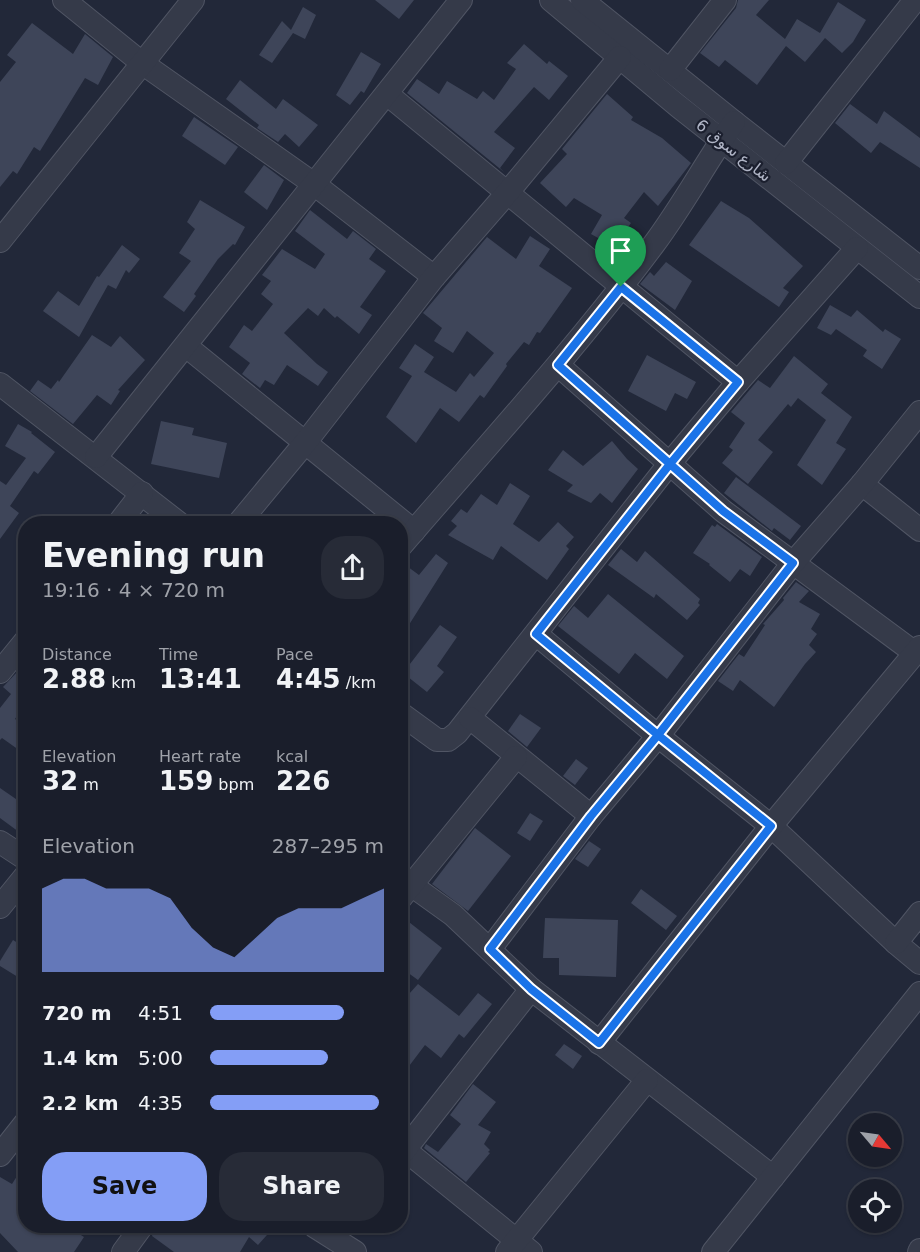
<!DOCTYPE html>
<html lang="en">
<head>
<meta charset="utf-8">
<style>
  :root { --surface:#1a1e2b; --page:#272b37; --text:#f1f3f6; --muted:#9fa2a9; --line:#383c47; --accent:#849ef6 }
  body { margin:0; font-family:"DejaVu Sans",Vazirmatn,sans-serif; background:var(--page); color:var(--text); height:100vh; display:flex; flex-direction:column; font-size:22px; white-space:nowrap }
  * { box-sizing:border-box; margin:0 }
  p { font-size:20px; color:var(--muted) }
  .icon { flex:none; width:33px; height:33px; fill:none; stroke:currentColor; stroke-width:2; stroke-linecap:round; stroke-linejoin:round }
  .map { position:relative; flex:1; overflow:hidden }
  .sheet { position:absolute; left:18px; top:516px; width:390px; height:717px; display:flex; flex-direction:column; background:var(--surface); border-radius:24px; box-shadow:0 2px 4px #0004,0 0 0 2px var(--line) }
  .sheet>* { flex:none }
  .needle { width:39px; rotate:119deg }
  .fabs { position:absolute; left:848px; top:1113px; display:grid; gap:12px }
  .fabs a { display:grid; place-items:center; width:54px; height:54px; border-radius:50%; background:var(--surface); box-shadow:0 2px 4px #0004,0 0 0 2px var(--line); font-size:30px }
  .pin { position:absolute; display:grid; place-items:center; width:51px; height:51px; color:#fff; margin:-62px -26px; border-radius:50% 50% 50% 0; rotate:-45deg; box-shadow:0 0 6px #0007 }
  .pin .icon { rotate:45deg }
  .round { display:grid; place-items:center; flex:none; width:63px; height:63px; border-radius:24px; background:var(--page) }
  .headline { display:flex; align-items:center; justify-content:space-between; height:102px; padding:0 24px }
  h1 { font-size:33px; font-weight:700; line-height:45px }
  .metrics { display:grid; grid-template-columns:repeat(3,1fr); gap:9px; height:102px; padding:6px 24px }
  .metrics div { display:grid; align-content:center }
  .metrics b { font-size:26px; font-weight:700 }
  .metrics small { font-size:16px; font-weight:400 }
  .metrics p { font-size:16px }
  .chart { height:168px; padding:12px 24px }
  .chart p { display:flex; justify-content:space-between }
  .chart svg { width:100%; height:108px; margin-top:6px; fill:var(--accent); opacity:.7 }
  .primary-button { display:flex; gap:12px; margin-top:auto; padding:12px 24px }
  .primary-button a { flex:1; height:69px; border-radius:24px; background:var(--accent); color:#111; font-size:24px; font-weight:700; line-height:69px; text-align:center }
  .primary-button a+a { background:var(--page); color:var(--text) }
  ul { padding:0 24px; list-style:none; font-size:20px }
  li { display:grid; grid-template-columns:96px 72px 1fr; align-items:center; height:45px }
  li i { height:15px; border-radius:8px; background:var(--accent) }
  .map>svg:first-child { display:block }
  .building { fill:#3e4559 }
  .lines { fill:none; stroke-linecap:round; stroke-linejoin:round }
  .minor-casing { stroke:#505564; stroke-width:24 }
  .minor { stroke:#353a49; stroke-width:22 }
  .route-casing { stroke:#fff; stroke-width:12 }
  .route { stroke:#1a73e8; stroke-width:8 }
  .labels { text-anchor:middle; stroke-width:4.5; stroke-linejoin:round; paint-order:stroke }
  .street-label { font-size:16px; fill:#b0b5c6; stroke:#1b1f2e }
</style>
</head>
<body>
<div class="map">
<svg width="920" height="1252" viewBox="0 0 920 1252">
  <rect width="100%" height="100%" fill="#222839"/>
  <g class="building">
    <path d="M375,0h39l-15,19z"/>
    <path d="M738,0h31l-13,15 29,24 12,-20 23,14 18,-31 28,18 -13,22 -11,11 -17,-15 -20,24 -19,-16 -29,39 -32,-25 -6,7 -19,-14 36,-45z"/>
    <path d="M303,7l13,8 -11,24 -12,-6 -21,30 -13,-8 23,-34 9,9z"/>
    <path d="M32,23l41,31 12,-20 28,23 -15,28 -13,-7 -45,73 -6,-4 -17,27 -4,-3 -13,16v-105l16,-20 -9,-7z"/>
    <path d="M524,44l23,20 2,-3 19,15 -19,24 -15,-13 -40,45 21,16 -15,20 4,4 -97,-79 10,-14 22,15 8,-13 30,18 6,-8 11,9 22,-31 -9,-6z"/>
    <path d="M361,52l20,12 -17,29 -3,-2 -11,14 -14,-10z"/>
    <path d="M240,80l36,29 7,-10 35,26 -19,22 -14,-13 -7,8 -21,-14 2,-3 -33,-26z"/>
    <path d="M607,94l26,23 -2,3 31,18 29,25 -33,43 -14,-14 -20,26 7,5 -17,24 -23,-13 11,-19 -28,-17 -8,9 -26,-24 27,-29 -5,-5z"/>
    <path d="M850,104l27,20 7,-13 36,27v30l-40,-26 -9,11 -36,-30z"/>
    <path d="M194,117l44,30 -13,18 -43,-29z"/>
    <path d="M264,165l20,15 -17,30 -23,-18z"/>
    <path d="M200,200l45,27 -10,18 -2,-1 -15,15 -24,35 2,2 -12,16 -21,-15 28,-36 -12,-8 16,-24 -8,-7z"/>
    <path d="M721,201l28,17 54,48 -20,22 6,4 -10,15 -90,-62z"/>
    <path d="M310,210l37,29 6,-8 23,18 -7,10 17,12 -26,36 12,8 -13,19 -22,-18 -2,2 -11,-10 -6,8 -10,-8 -24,25 33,31 11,8 -10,14 -31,-21 -13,20 -9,-5 -5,8 -18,-14 8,-11 -21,-16 15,-22 8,6 21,-27 -12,-10 10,-13 -9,-6 20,-26 33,20 10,-15 -30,-23z"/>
    <path d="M530,236l20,13 -11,17 33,22 -32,45 -3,-1 -8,13 -5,-3 -18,22 1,2 -23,32 -4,-3 -21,27 -19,-14 -24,35 -30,-26 26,-41 -13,-8 16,-24 19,13 -10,15 32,20 14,-19 4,4 20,-24 -27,-22 -14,22 -19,-12 8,-13 -19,-15 64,-76 29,22z"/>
    <path d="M122,245l18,14 -11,14 -3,-3 -10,19 -8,-4 -29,52 -36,-26 15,-20 21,15 18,-30 2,1z"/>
    <path d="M611,248l14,12 -6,7 -14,-12z"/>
    <path d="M666,262l26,19 -17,29 -35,-26 10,-12 4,4z"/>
    <path d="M830,305l21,12 6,-7 26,22 2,-3 16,10 -19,30 -19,-13 4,-6 -31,-21 -5,6 -14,-7z"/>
    <path d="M92,335l19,12 9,-11 25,24 -27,30 2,1 -9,14 -14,-10 -24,29 -43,-33 8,-11 13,9 7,-9 1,2z"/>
    <path d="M647,355l49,27 -9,17 -12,-6 -9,18 -38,-20z"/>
    <path d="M794,356l34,28 -7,9 31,24 -16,26 10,6 -24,36 -25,-20 29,-45 -28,-22 -7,9 -3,-3 -30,36 15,12 -25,32 -26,-21 11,-13 -4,-3 16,-24 -14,-11 27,-32 12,8z"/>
    <path d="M161,421l33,7 -2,7 35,8 -8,35 -68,-14z"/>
    <path d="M18,424l14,8 -1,1 24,19 -17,22 -4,-3 -24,35 9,7 -19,26v-58l6,4 20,-27 -21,-12z"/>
    <path d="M612,441l15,18 11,10 -26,34 -12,-10 -9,10 -24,-12 6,-6 -25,-15 15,-20 20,16z"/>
    <path d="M736,477l65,49 -11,14 -16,-12 -2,3 -48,-38z"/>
    <path d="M510,483l20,13 -17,28 26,18 19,-20 16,15 -8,9 3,3 -22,31 -46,-34 -8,14 -45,-25 9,-9 -6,-5 10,-12 6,4 14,-19 16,11z"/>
    <path d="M717,524l45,33 -12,19 -10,-7 -10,13 -21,-17 1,-1 -17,-11 19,-28 3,2z"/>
    <path d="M621,549l16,13 8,-11 55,48 -2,4 2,2 -13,15 -31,-26 -2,4 -46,-33z"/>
    <path d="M436,554l12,9 -48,76v-78l19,14z"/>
    <path d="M796,582l13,9 -10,11 21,12 -9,15 6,5 -8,11 7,7 -11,12 -31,43 -34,-27 -7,11 -15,-10 21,-27 5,3 21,-32 -2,-1 21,-24 -1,-2z"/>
    <path d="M608,594l76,62 -17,23 -32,-26 -16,21 -61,-48 16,-20 14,12z"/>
    <path d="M440,625l17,12 -20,29 7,6 -17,20 -24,-19z"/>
    <path d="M19,670l7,4v33l-2,-2 -9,14 11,7v29l-24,-17 -2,2v-32l11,-14 -8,-7z"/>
    <path d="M520,714l21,14 -14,19 -19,-16z"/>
    <path d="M576,759l12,9 -13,17 -12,-9z"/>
    <path d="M0,788l26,18v17l-7,9 -19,-14z"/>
    <path d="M530,813l13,8 -13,20 -13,-8z"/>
    <path d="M475,828l36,28 -43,55 -36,-27z"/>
    <path d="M589,841l12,8 -13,18 -13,-8z"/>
    <path d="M641,889l36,27 -11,14 -35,-27z"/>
    <path d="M400,915l42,33 -24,32 -18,-13 9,-15 -9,-6z"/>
    <path d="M545,918l73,2 -2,57 -57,-2v-17h-16z"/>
    <path d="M13,940l13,8v34l-26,-16v-5z"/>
    <path d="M418,984l41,32 19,-23 14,11 -28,34 -5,-4 -18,24 -16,-13 -25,33v-74z"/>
    <path d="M564,1044l18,12 -9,13 -18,-14z"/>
    <path d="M473,1084l23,18 -18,23 13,7 -7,12 6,6 -2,2 2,1 -24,29 -42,-34 2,-4 12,8 23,-28 -11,-9z"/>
    <path d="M26,1162v64h41l17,11 -10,15h-56l-18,-19v-56l12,7z"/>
    <path d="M155,1226h120l-17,19 -9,-8 -9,15h-66l-22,-16z"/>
  </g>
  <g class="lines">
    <defs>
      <g id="minor">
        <path d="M64,0l78,63 172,121 120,93"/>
        <path d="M551,0l127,106 242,191"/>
        <path d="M582,0l152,122 186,146"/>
        <path d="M670,70l55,-70"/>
        <path d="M387,94l351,288"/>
        <path d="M786,163l129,-163"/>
        <path d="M0,241l193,-241"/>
        <path d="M186,346l228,185"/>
        <path d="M558,365l165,146 192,142"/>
        <path d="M0,384l180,140"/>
        <path d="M96,457l365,-457"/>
        <path d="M862,484l58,46"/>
        <path d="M118,524l24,-31"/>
        <path d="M238,524l67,-81 129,-166 74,-85 112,-135"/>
        <path d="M400,547c86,-100 175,-197 254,-303 29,-39 52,-82 80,-122"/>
        <path d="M536,634l122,102 113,90 125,117 24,20"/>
        <path d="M0,672l26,-32"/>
        <path d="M400,713l37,27h11l9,-7 213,-270 68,-81 119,-134"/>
        <path d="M470,718l121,98"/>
        <path d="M0,842l26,17"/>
        <path d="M400,877l53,38 78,74 242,188"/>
        <path d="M400,899l116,-142"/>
        <path d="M0,907l26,-32"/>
        <path d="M896,943l24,-30"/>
        <path d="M490,949l101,-133 67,-80 135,-173 69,-79 58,-72"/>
        <path d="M599,1043l172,-217 149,-179"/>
        <path d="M405,1150l126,102"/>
        <path d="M0,1155l26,-33"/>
        <path d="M400,1156l131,-167"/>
        <path d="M314,1226l41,26"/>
        <path d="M123,1252l19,-26"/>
        <path d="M507,1252l140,-172"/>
        <path d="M713,1252l207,-259"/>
        <path d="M919,1252l1,-2"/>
      </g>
    </defs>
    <use href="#minor" class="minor-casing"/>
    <use href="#minor" class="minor"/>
  </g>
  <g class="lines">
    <defs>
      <path id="route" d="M621,287l-63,78 112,99 -134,170 122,101 -67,81 -101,133 41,40 68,54 172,-217 -113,-91 135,-172 -70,-52 -53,-47 68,-82 -117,-95"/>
    </defs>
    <use href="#route" class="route-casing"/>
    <use href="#route" class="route"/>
  </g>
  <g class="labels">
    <g class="street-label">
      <text transform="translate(734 150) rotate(38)" y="6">شارع سوق 6</text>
    </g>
  </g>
</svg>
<div class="fabs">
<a><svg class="needle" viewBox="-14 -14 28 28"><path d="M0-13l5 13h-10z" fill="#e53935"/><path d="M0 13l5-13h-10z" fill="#9fa2a9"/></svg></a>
<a><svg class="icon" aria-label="locate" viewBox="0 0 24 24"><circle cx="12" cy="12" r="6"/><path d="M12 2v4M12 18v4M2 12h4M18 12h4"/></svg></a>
</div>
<div class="pin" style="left:621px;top:287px;background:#1e9e55"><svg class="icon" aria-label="arrive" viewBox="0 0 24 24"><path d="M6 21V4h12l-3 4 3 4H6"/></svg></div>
<section class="sheet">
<div class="headline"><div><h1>Evening run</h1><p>19:16 · 4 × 720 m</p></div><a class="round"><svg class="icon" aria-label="share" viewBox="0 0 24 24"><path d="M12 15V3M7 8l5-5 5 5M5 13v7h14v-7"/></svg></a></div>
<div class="metrics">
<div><p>Distance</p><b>2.88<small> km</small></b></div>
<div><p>Time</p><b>13:41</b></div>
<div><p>Pace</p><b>4:45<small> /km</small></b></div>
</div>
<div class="metrics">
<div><p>Elevation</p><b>32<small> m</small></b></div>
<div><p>Heart rate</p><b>159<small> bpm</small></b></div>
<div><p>kcal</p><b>226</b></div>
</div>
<div class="chart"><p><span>Elevation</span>287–295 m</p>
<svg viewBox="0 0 160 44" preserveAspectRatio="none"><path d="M0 44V10L10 6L20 6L30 10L40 10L50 10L60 14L70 26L80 34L90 38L100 30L110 22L120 18L130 18L140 18L150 14L160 10V44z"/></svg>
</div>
<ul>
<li><b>720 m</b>4:51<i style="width:77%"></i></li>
<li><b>1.4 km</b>5:00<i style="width:68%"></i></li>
<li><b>2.2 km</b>4:35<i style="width:97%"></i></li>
</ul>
<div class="primary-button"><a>Save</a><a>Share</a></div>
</section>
</div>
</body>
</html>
